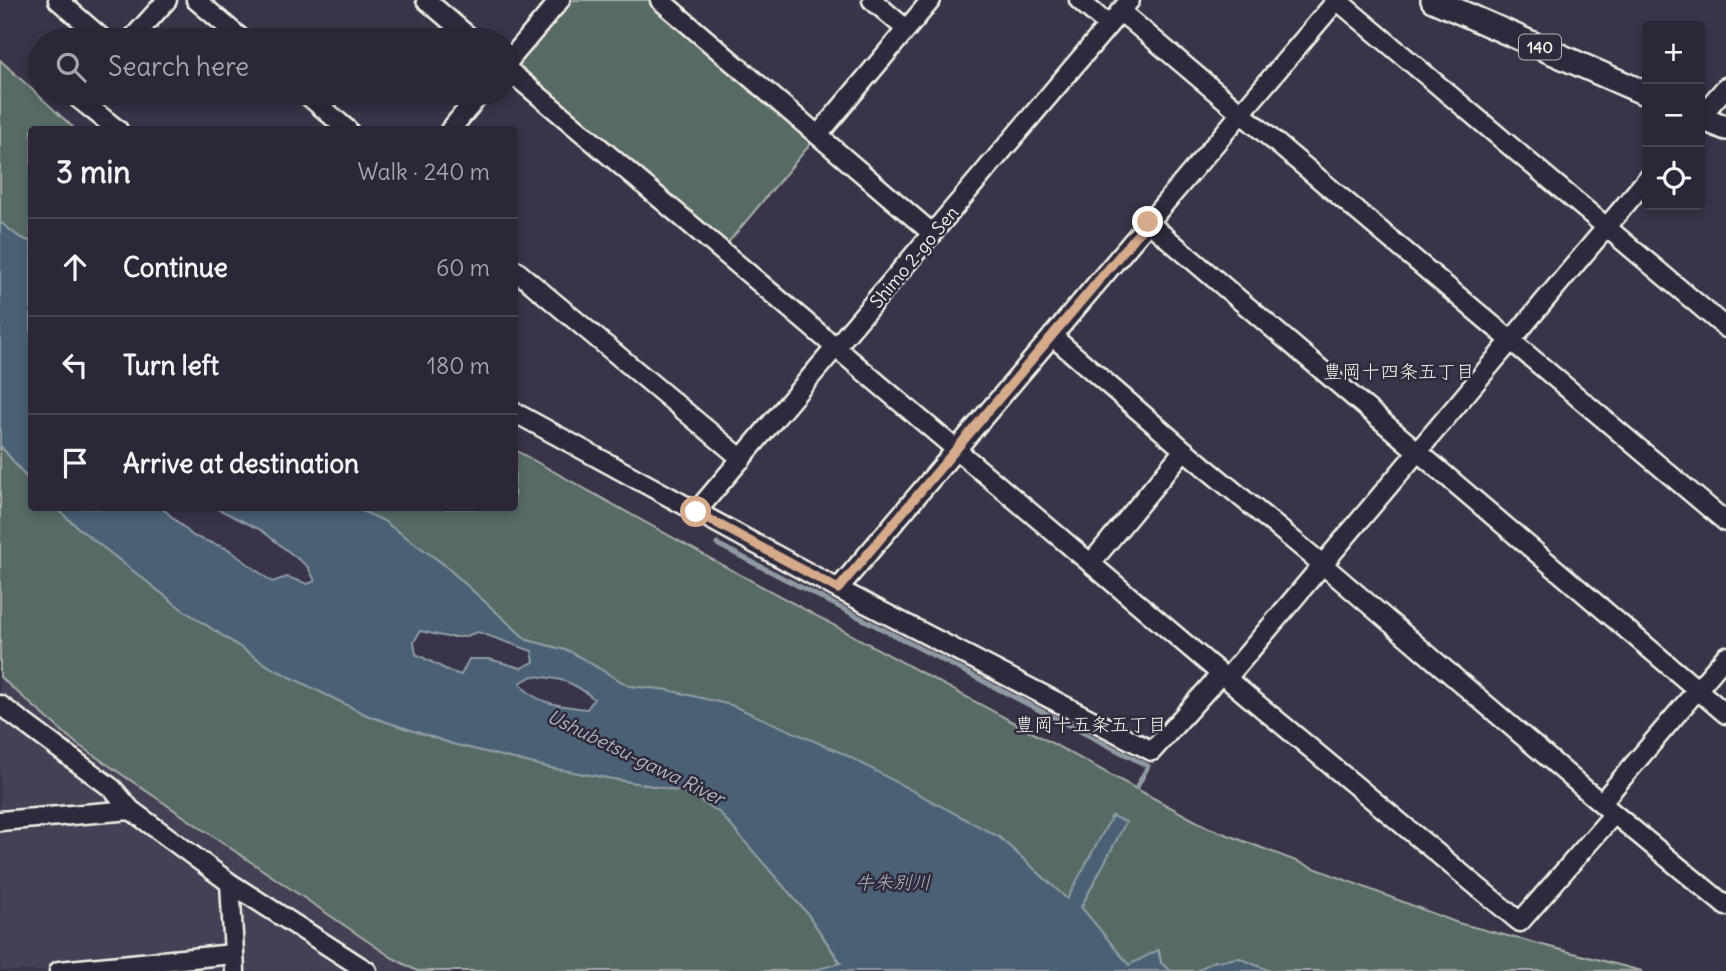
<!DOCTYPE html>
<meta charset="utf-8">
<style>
body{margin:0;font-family:Delius,"Klee One",sans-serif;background:#373342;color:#f1f3f6}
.controls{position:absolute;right:21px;top:21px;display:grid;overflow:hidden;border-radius:7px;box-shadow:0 4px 10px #0003}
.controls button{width:63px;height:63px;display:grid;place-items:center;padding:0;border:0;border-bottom:2px solid #474452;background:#2b2737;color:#f1f3f6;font:35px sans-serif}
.stop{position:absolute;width:21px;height:21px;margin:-16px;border:5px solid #d6ab8b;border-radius:50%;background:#fff}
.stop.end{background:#d6ab8b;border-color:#fff;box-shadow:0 2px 7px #0008}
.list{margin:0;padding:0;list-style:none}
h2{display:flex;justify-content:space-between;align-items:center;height:91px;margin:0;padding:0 28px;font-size:30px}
h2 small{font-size:23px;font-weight:400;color:#a6a5ad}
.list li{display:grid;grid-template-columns:46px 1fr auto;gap:21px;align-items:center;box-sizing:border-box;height:98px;padding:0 28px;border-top:2px solid #474452}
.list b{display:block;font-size:26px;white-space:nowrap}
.list em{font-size:23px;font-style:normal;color:#a6a5ad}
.icon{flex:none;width:38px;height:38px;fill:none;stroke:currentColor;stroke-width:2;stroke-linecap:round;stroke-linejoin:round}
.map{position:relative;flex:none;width:1726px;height:971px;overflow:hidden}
.search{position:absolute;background:#2b2737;box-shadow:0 4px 10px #0003;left:28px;top:28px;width:490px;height:77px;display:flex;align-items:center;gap:18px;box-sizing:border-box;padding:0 24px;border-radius:38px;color:#a6a5ad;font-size:26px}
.panel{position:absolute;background:#2b2737;box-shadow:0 4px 10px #0003;left:28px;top:126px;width:490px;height:385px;border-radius:7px}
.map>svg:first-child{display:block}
.built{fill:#454057}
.green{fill:#576b66;stroke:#a6aea7;stroke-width:2}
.water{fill:#4a6175;stroke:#8e9ba3;stroke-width:2;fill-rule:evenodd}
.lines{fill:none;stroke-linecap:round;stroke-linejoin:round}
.stream{stroke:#8e9ba3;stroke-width:5}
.minor-casing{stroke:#f4f1e8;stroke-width:23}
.major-casing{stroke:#f4f1e8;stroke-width:28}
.minor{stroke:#2f2a3d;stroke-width:18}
.major{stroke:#2f2a3d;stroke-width:23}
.route{stroke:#d6ab8b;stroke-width:9}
.labels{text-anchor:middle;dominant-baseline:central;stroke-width:5;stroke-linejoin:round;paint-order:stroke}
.shield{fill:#2f2a3d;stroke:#b9b5b5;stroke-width:2}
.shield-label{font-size:16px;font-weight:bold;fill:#f4f1e8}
.street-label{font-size:18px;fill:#f4f1e8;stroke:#2f2a3d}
.neighbourhood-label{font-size:19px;fill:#f4f1e8;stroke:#2f2a3d}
.water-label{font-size:19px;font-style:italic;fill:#b0b7ba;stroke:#2f2a3d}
</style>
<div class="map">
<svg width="1726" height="971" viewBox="0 0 1726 971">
<rect width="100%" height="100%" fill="#393449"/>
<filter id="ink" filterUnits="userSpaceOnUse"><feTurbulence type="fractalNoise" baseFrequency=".0143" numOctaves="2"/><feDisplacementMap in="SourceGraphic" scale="14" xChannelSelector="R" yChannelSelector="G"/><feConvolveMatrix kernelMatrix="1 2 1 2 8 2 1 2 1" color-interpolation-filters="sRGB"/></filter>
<g filter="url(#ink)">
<!-- built -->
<path class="built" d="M 0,678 L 77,744 L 391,957 L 417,971 L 0,971 Z"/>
<!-- green -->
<path class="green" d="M 560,0 L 660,0 L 818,135 L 722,250 L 506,68 Z
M 0,60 L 75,129 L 32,130 L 31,242 L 19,237 L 0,222 Z
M 0,445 L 31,483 L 32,508 L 56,508 L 81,530 L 182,609 L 272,668 L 369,716 L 453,744 L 551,768 L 653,786 L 688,793 L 720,813 L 807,913 L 841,964 L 811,971 L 417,971 L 391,957 L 77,744 L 0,677 Z
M 515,450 L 724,566 L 1207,827 L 1458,923 L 1642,971 L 1270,971 L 1239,958 L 1212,962 L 1197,971 L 1171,971 L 1161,963 L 1159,951 L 1129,966 L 1081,907 L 1125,822 L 1112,816 L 1068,900 L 999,837 L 668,690 L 629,686 L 569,651 L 527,640 L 442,563 L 382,520 L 355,508 L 514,508 Z"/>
<!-- water -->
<path class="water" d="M 0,222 L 19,237 L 31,242 L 31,483 L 0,445 Z
M 56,508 L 162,508 L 193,536 L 228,549 L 272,582 L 287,577 L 308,584 L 315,581 L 308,567 L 261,530 L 216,508 L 355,508 L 382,520 L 442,563 L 527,640 L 569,651 L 629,686 L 668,690 L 731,705 L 844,754 L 999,837 L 1067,899 L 1112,816 L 1126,822 L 1081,907 L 1129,965 L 1158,950 L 1161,963 L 1171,971 L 811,971 L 841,963 L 807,913 L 720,813 L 688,793 L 653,786 L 551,768 L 453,744 L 369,716 L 272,668 L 182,609 L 81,530 ZM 420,631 L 447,637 L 463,637 L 478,632 L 532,651 L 534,662 L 521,668 L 489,659 L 469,659 L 461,675 L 449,671 L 416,654 L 414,642 ZM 532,676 C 560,678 573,681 594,699 L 587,709 C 563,706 535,705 520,683 Z
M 1239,958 L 1270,971 L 1197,971 L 1212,962 Z"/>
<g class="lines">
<!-- stream -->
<path class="stream" d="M 717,544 L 1148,766 L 1137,787"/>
<defs>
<path id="minor" d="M 58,0 L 104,40
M 196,0 L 243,40
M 426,0 L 473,40
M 660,0 L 933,234
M 872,0 L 906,29
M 1079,0 L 1108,25
M 1337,0 L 1726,328
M 1120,11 L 1726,522
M 131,40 L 167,0
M 506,64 L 560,0
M 506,68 L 1221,674 L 1520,922 L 1614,814
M 85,93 L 79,99 L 118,130
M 305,93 L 348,130
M 1700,117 L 1726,87
M 450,130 L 481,93
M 818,135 L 931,0
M 1148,222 L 1726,714
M 514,269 L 742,459
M 1052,336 L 1184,450 L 1322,564 L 1601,803 L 1726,906
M 514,412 L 838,589 L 1152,751 L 1221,674
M 696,512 L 1130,0
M 1091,563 L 1184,450
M 838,589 L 1337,0
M 1227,678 L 1647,179
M 0,705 L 113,789 L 131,810 L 230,883 L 367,971
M 1601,803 L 1726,656
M 0,821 L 131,810
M 230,883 L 235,971
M 59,971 L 233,954"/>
<path id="major" d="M 1433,0 L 1647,94
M 1700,117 L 1726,128"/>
</defs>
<!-- minor casing -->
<use href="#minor" class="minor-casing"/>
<!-- major casing -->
<use href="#major" class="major-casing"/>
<!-- minor -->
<use href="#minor" class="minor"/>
<!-- major -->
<use href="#major" class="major"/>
</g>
</g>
<g class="lines" filter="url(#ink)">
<!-- route -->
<path class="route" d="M 696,512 L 838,589 L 1148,222"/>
</g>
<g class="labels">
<!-- shield labels -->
<rect class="shield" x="1519" y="34.5" width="42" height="25" rx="5"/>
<g class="shield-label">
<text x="1540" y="47">140</text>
</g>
<!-- street labels -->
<g class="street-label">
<text transform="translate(914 257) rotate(-50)">Shimo 2-go Sen</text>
</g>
<!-- neighbourhood labels -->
<g class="neighbourhood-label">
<text x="1399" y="371">豊岡十四条五丁目</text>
<text x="1091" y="724">豊岡十五条五丁目</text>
</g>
<!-- water labels -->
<g class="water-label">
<text transform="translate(636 757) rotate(26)">Ushubetsu-gawa River</text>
<text x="893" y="882">牛朱別川</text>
</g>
</g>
</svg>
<div class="controls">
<button>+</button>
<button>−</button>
<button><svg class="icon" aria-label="locate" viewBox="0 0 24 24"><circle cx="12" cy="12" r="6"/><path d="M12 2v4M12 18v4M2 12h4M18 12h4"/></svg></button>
</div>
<div class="stop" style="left:696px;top:512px"></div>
<div class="stop end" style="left:1148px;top:222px"></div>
<div class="search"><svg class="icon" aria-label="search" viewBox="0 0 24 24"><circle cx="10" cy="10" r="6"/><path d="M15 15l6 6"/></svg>Search here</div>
<section class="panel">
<h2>3 min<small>Walk · 240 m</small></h2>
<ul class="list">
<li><svg class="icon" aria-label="ahead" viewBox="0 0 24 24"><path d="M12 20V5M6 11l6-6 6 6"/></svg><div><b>Continue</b></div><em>60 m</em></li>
<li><svg class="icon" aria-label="left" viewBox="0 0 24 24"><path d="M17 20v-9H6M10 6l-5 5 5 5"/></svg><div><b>Turn left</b></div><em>180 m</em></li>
<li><svg class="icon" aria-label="arrive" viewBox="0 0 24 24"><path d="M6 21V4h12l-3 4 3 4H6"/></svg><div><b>Arrive at destination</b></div></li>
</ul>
</section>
</div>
